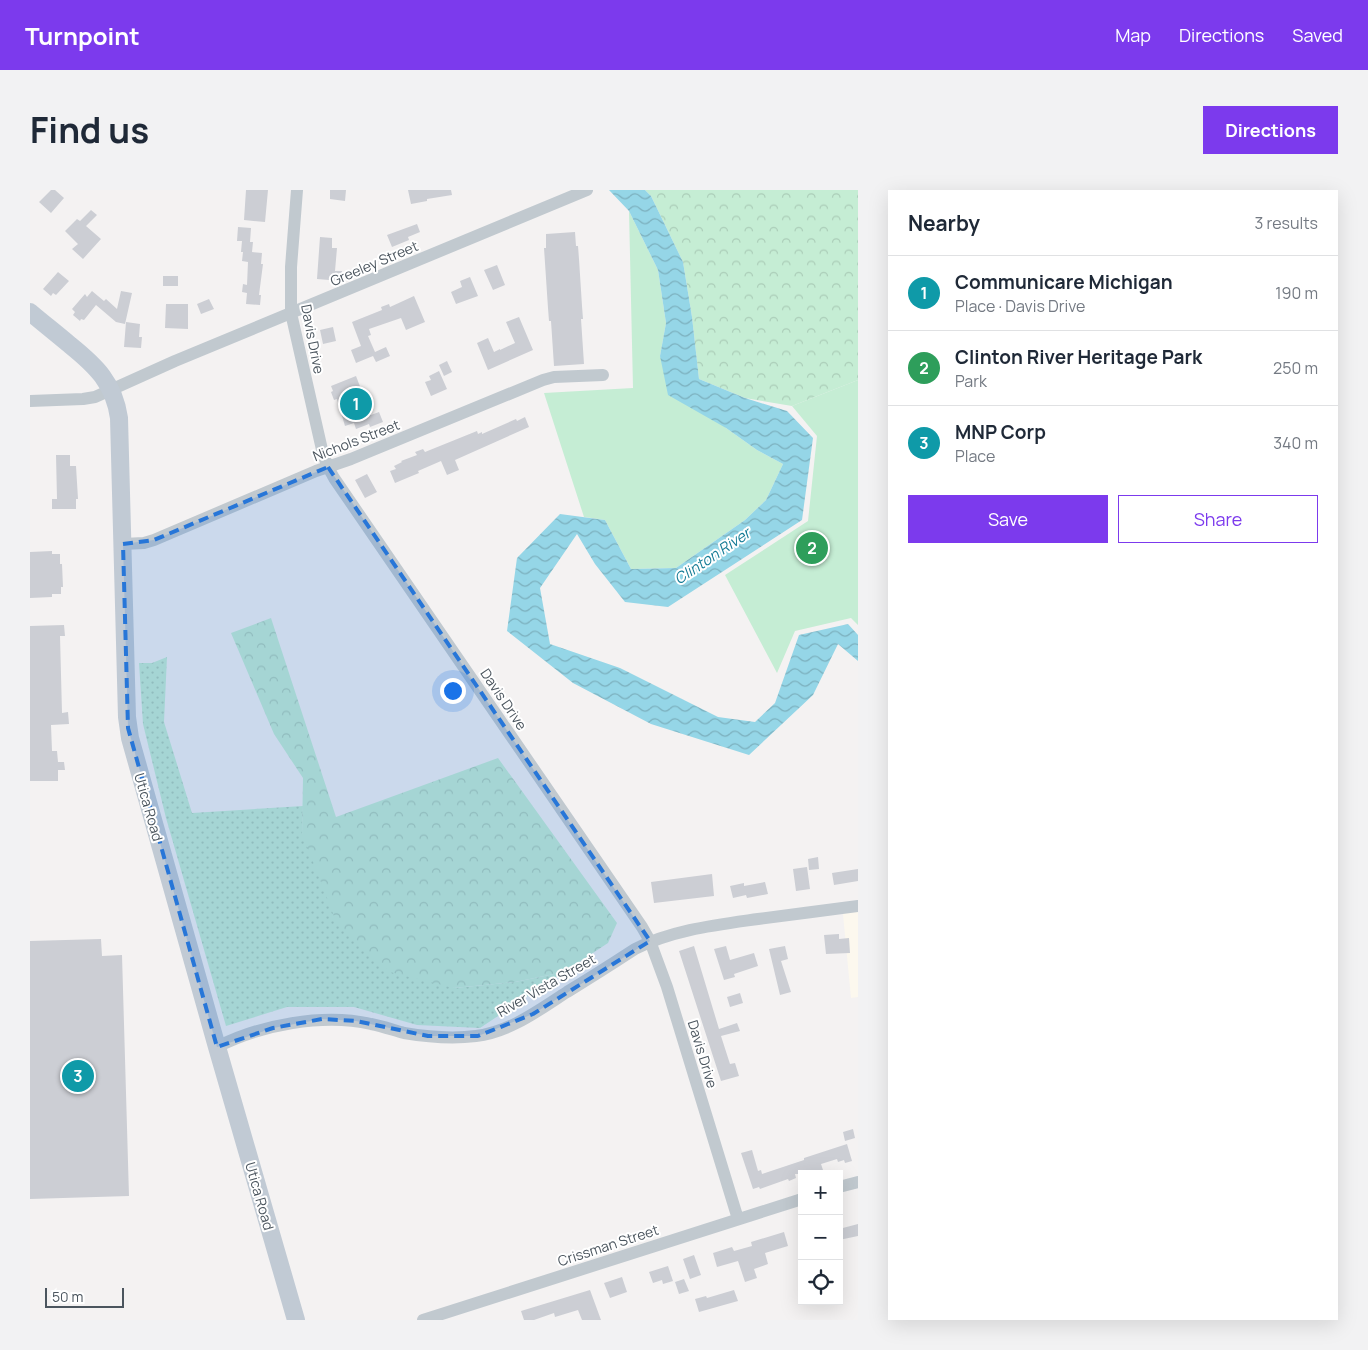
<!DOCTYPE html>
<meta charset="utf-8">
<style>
body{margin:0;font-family:Manrope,sans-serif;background:#f2f2f3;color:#1f2937}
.controls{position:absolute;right:15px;bottom:15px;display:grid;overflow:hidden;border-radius:0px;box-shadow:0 5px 20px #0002}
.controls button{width:45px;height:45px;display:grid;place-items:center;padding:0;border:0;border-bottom:1px solid #e0e1e3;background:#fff;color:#1f2937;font:25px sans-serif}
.scale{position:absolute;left:15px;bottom:12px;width:79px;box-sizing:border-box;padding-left:5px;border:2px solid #4b555e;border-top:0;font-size:14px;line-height:18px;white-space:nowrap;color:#4b555e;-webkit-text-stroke:4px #fff;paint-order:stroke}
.you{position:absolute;left:422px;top:500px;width:18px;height:18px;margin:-12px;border:4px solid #fff;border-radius:50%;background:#1a73e8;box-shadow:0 0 0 8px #1a73e833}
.badge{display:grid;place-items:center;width:32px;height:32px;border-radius:50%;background:#7c3aed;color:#fff;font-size:16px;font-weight:700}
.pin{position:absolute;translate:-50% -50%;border:2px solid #fff;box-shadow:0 1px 5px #0006}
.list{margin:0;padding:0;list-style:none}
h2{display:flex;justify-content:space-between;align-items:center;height:65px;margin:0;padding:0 20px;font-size:21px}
h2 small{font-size:16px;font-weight:400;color:#747a83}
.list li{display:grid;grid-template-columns:32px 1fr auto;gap:15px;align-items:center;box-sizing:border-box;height:75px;padding:0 20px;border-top:1px solid #e0e1e3}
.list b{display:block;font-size:19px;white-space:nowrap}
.list p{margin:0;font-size:16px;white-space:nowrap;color:#747a83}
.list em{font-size:16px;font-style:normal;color:#747a83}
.actions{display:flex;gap:10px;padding:15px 20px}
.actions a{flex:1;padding:11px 0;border:1px solid #7c3aed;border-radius:0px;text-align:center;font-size:18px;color:#7c3aed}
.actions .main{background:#7c3aed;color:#fff}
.icon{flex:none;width:28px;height:28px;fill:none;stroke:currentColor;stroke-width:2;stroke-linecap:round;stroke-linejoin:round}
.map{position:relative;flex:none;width:828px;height:1130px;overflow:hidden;border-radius:0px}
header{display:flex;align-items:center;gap:30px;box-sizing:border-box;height:70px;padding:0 25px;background:#7c3aed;color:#fff}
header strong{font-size:24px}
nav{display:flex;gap:28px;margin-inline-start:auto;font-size:18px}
.intro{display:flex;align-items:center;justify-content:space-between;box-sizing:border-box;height:120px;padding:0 30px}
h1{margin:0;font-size:35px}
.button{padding:12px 22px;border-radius:0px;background:#7c3aed;color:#fff;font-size:18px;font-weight:700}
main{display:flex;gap:30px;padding:0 30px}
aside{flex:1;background:#fff;border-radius:0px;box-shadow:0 5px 20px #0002}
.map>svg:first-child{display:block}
.commercial{fill:#fcf8ee}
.grass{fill:url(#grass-dots)}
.forest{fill:url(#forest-crowns)}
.park{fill:#c5edd4}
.water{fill:url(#water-waves)}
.building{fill:#ccced4}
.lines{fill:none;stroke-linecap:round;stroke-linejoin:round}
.street{stroke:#c1c9cf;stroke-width:12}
.secondary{stroke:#c1cad4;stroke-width:18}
.marked{fill:#2776d8;fill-opacity:0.2;stroke:#2776d8;stroke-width:4;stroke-dasharray:10 6;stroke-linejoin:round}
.labels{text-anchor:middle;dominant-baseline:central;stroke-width:4;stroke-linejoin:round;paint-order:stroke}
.street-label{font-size:14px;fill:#4b555e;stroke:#fff}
.water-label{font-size:15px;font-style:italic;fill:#167c96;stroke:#fff}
</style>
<header>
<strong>Turnpoint</strong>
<nav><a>Map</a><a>Directions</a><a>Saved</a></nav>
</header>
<div class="intro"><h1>Find us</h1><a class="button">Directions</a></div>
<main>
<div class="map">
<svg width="828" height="1130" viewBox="0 0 828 1130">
<defs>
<pattern id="grass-dots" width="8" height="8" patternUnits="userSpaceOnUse" patternTransform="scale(1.25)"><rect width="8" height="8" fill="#c5edd4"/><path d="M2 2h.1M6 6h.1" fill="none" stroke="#abcdb8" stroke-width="1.8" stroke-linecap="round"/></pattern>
<pattern id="forest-crowns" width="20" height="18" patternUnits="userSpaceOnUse" patternTransform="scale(1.25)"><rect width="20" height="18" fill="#c5edd4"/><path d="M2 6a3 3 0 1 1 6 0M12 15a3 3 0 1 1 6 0" fill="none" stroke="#abcdb8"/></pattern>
<pattern id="water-waves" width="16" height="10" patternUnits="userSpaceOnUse" patternTransform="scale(1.25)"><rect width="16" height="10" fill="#95d6e7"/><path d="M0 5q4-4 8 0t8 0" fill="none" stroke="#7cb0be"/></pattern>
</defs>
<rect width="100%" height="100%" fill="#f4f2f2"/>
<!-- commercial -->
<path class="commercial" d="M 828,711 L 828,807 L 821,808 L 812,714 Z"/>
<!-- grass -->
<path class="grass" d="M 137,467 L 134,532 L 162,623 L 273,616 L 272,643 L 424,798 L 485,792 L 534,782 L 450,838 L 387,835 L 324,817 L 257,817 L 196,836 L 136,628 L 113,534 L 109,473 L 122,473 Z"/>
<!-- forest -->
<path class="forest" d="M 615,0 L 828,0 L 828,190 L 762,216 L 715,208 L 669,189 L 662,127 L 653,72 L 621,6 Z
M 241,428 L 306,627 L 468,568 L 587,733 L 578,753 L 534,782 L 485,792 L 424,798 L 360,782 L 307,734 L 272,643 L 273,588 L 244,544 L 201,443 Z"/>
<!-- park -->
<path class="park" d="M 599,21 L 628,80 L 636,133 L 630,166 L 696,238 L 727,260 L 753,274 L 736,310 L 715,330 L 646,378 L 601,379 L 575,330 L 554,327 L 514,203 L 603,198 Z
M 828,190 L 828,435 L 821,428 L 765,441 L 747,483 L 695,385 L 778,331 L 787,246 L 762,216 Z"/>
<!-- water -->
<path class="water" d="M 579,0 L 615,0 L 621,6 L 653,72 L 662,127 L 669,189 L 715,208 L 757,221 L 783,248 L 772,330 L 638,417 L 595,412 L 565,374 L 547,344 L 510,398 L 520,454 L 590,478 L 688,527 L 725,532 L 745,513 L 769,445 L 818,434 L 828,445 L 828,471 L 808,454 L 783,505 L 719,565 L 621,534 L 543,493 L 477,441 L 487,368 L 530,324 L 575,330 L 601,379 L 646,378 L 715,330 L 736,310 L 753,274 L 727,260 L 696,238 L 638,205 L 630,166 L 636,133 L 628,80 L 599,21 Z"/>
<!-- building -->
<path class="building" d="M 21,0 L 25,0 L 34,8 L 21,23 L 9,12 Z
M 216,0 L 238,0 L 235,32 L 214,30 Z
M 300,0 L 316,0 L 315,11 L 300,9 Z
M 378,0 L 421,0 L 422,5 L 397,9 L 397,11 L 381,14 Z
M 61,20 L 67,25 L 56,36 L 71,49 L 53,69 L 42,59 L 48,54 L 35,41 L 47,29 L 50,31 Z
M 387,34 L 390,42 L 378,47 L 379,50 L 362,57 L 357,45 Z
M 208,37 L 221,38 L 220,52 L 223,52 L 222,62 L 232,63 L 231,74 L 233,74 L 229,105 L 231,105 L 230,115 L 216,114 L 217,103 L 212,102 L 213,94 L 217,95 L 218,72 L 212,71 L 213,62 L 211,62 L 212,51 L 207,51 Z
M 545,42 L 546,56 L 548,56 L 549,69 L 552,116 L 553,129 L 551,129 L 554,174 L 524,176 L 521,131 L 519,131 L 518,118 L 514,58 L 516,58 L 516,44 Z
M 290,47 L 302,48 L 302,58 L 307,58 L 305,81 L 312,81 L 311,91 L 287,89 Z
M 467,75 L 475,95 L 463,100 L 454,80 Z
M 28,82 L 39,91 L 26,105 L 23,103 L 21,106 L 13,99 Z
M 133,86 L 148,86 L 148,96 L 133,96 Z
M 440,87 L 448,106 L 426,114 L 421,102 L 432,97 L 430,91 Z
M 62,101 L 74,111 L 76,109 L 87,119 L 91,101 L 102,103 L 95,134 L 86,132 L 66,115 L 54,130 L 51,129 L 50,131 L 43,125 L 45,122 L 42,119 L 55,104 L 57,107 Z
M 384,106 L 395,132 L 376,140 L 371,128 L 339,139 L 341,145 L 338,146 L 345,162 L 356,157 L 360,166 L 346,172 L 343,166 L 326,173 L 321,160 L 331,156 L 322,132 L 352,120 L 351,117 L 359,114 L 360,117 Z
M 179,109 L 184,119 L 171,124 L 167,114 Z
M 136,114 L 158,114 L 158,139 L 135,138 Z
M 489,127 L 503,160 L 458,180 L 447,153 L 458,148 L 464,162 L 470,159 L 470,160 L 485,153 L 476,132 Z
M 96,132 L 110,134 L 109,147 L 112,147 L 111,158 L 94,157 Z
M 303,137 L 306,151 L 293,154 L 290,140 Z
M 417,171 L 422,182 L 414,186 L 409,175 Z
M 409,181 L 417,199 L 401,206 L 395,192 L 401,190 L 399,186 Z
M 326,186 L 341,225 L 349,222 L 353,232 L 340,237 L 339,234 L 326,239 L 324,233 L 315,236 L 307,209 L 304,210 L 301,202 L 303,201 L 301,196 Z
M 495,227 L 499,237 L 425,270 L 429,280 L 417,285 L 411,271 L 388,281 L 389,283 L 365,293 L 360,281 L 366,279 L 364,276 L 372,272 L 371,271 L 387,265 L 385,262 L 393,259 L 395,262 L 447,241 L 448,244 L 452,242 L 452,244 L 486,229 L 487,231 Z
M 26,265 L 40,265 L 40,276 L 46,276 L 48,309 L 46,309 L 46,319 L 22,319 L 22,309 L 27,309 Z
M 337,284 L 347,302 L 335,308 L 325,290 Z
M 22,361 L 22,364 L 30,364 L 30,374 L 32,374 L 33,397 L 31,397 L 31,404 L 22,404 L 22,407 L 0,408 L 0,362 Z
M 34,435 L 35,446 L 30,446 L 32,523 L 38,522 L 39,534 L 21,535 L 22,561 L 27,561 L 28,572 L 34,572 L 35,580 L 28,580 L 28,591 L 0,591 L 0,436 Z
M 788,667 L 789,679 L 779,680 L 778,669 Z
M 777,677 L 780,699 L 766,701 L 763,679 Z
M 828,679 L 828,691 L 804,695 L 802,683 Z
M 682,684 L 684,706 L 624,713 L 621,692 Z
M 735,692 L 738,704 L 717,708 L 716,705 L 703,708 L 700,696 L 714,693 L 714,696 Z
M 809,744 L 809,749 L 819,748 L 820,763 L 796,764 L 794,745 Z
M 71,749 L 72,766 L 92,765 L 99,1006 L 0,1009 L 0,751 Z
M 664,756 L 689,839 L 707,833 L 710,841 L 691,846 L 700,874 L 705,873 L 709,886 L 691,891 L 649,761 Z
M 696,756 L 700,770 L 724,763 L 728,776 L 704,784 L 705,787 L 694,790 L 684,759 Z
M 755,756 L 758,769 L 751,771 L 761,802 L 750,805 L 739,759 Z
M 710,803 L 713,813 L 700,817 L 697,807 Z
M 823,939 L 825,948 L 815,951 L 813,942 Z
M 817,954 L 822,971 L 815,973 L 814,970 L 808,972 L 807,969 L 791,974 L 793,980 L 782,984 L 765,984 L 766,988 L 759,991 L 758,989 L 730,999 L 729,997 L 723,999 L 711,963 L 722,960 L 728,981 L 731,980 L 732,984 L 774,970 L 774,968 Z
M 828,1034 L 828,1046 L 809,1050 L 809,1039 Z
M 754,1042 L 758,1056 L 735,1063 L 738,1074 L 724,1079 L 727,1088 L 715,1092 L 708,1071 L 687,1077 L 683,1063 L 702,1057 L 704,1061 L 722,1056 L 721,1052 Z
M 664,1065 L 671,1085 L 660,1089 L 653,1069 Z
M 638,1076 L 643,1091 L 633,1094 L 632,1090 L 623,1093 L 619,1082 Z
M 592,1087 L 597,1102 L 580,1108 L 574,1093 Z
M 654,1089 L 659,1101 L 649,1104 L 645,1092 Z
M 560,1100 L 571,1130 L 552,1130 L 548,1120 L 525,1127 L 524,1123 L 504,1130 L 494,1130 L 491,1121 Z
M 704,1100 L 708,1111 L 669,1122 L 665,1109 L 676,1106 L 677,1108 Z"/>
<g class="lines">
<!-- street -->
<path class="street" d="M 267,0 L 261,77 L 261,123 L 293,264 L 298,277 L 304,288 L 612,737 L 620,751 L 637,797 L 708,1029
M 0,211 L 53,209 L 65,207 L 145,171 L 557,0
M 93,354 L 114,353 L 124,350 L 286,281 L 321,269 L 513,190 L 524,187 L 573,185
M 187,857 C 230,835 293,823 341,834 C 352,836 363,840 374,843 C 398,847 422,849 446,846 C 480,842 509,820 537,802 C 560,788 582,774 605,759 C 642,740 686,735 728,729 C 761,725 795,720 828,716
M 809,997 L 828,992
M 393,1130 L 772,1009"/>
<!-- secondary -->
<path class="secondary" d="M 0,122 C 13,133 27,144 40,155 C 66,176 84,193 89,228 L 97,527 L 100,548 L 187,857 L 266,1130"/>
</g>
<!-- marked area -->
<path class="marked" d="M 298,277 L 620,751 L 503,824 L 448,846 L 398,846 L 326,831 L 292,829 L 243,838 L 187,857 L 98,538 L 93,354 L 124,350 Z"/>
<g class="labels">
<!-- street labels -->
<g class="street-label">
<text transform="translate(344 73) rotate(-23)">Greeley Street</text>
<text transform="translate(283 149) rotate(79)">Davis Drive</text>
<text transform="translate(326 250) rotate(-21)">Nichols Street</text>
<text transform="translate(474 509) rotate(56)">Davis Drive</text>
<text transform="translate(119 617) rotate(74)">Utica Road</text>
<text transform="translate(516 795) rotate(-30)">River Vista Street</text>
<text transform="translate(673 864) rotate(73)">Davis Drive</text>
<text transform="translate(230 1006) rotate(74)">Utica Road</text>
<text transform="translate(578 1055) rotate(-18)">Crissman Street</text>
</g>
<!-- water labels -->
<g class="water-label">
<text transform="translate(682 366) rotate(-34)">Clinton River</text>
</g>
</g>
</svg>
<div class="controls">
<button>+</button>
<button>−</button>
<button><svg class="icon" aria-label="locate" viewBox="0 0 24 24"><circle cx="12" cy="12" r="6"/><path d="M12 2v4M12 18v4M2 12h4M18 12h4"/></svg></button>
</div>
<div class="scale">50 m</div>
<div class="you"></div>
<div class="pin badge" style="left:326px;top:214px;background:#0f9aa8">1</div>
<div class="pin badge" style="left:782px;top:358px;background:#2e9e5b">2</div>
<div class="pin badge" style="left:48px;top:886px;background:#0f9aa8">3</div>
</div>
<aside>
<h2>Nearby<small>3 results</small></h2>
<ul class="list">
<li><span class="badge" style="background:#0f9aa8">1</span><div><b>Communicare Michigan</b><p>Place · Davis Drive</p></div><em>190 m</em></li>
<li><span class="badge" style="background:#2e9e5b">2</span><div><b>Clinton River Heritage Park</b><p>Park</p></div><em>250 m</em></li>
<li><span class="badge" style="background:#0f9aa8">3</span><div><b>MNP Corp</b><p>Place</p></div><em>340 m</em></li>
</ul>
<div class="actions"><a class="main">Save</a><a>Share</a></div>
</aside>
</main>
